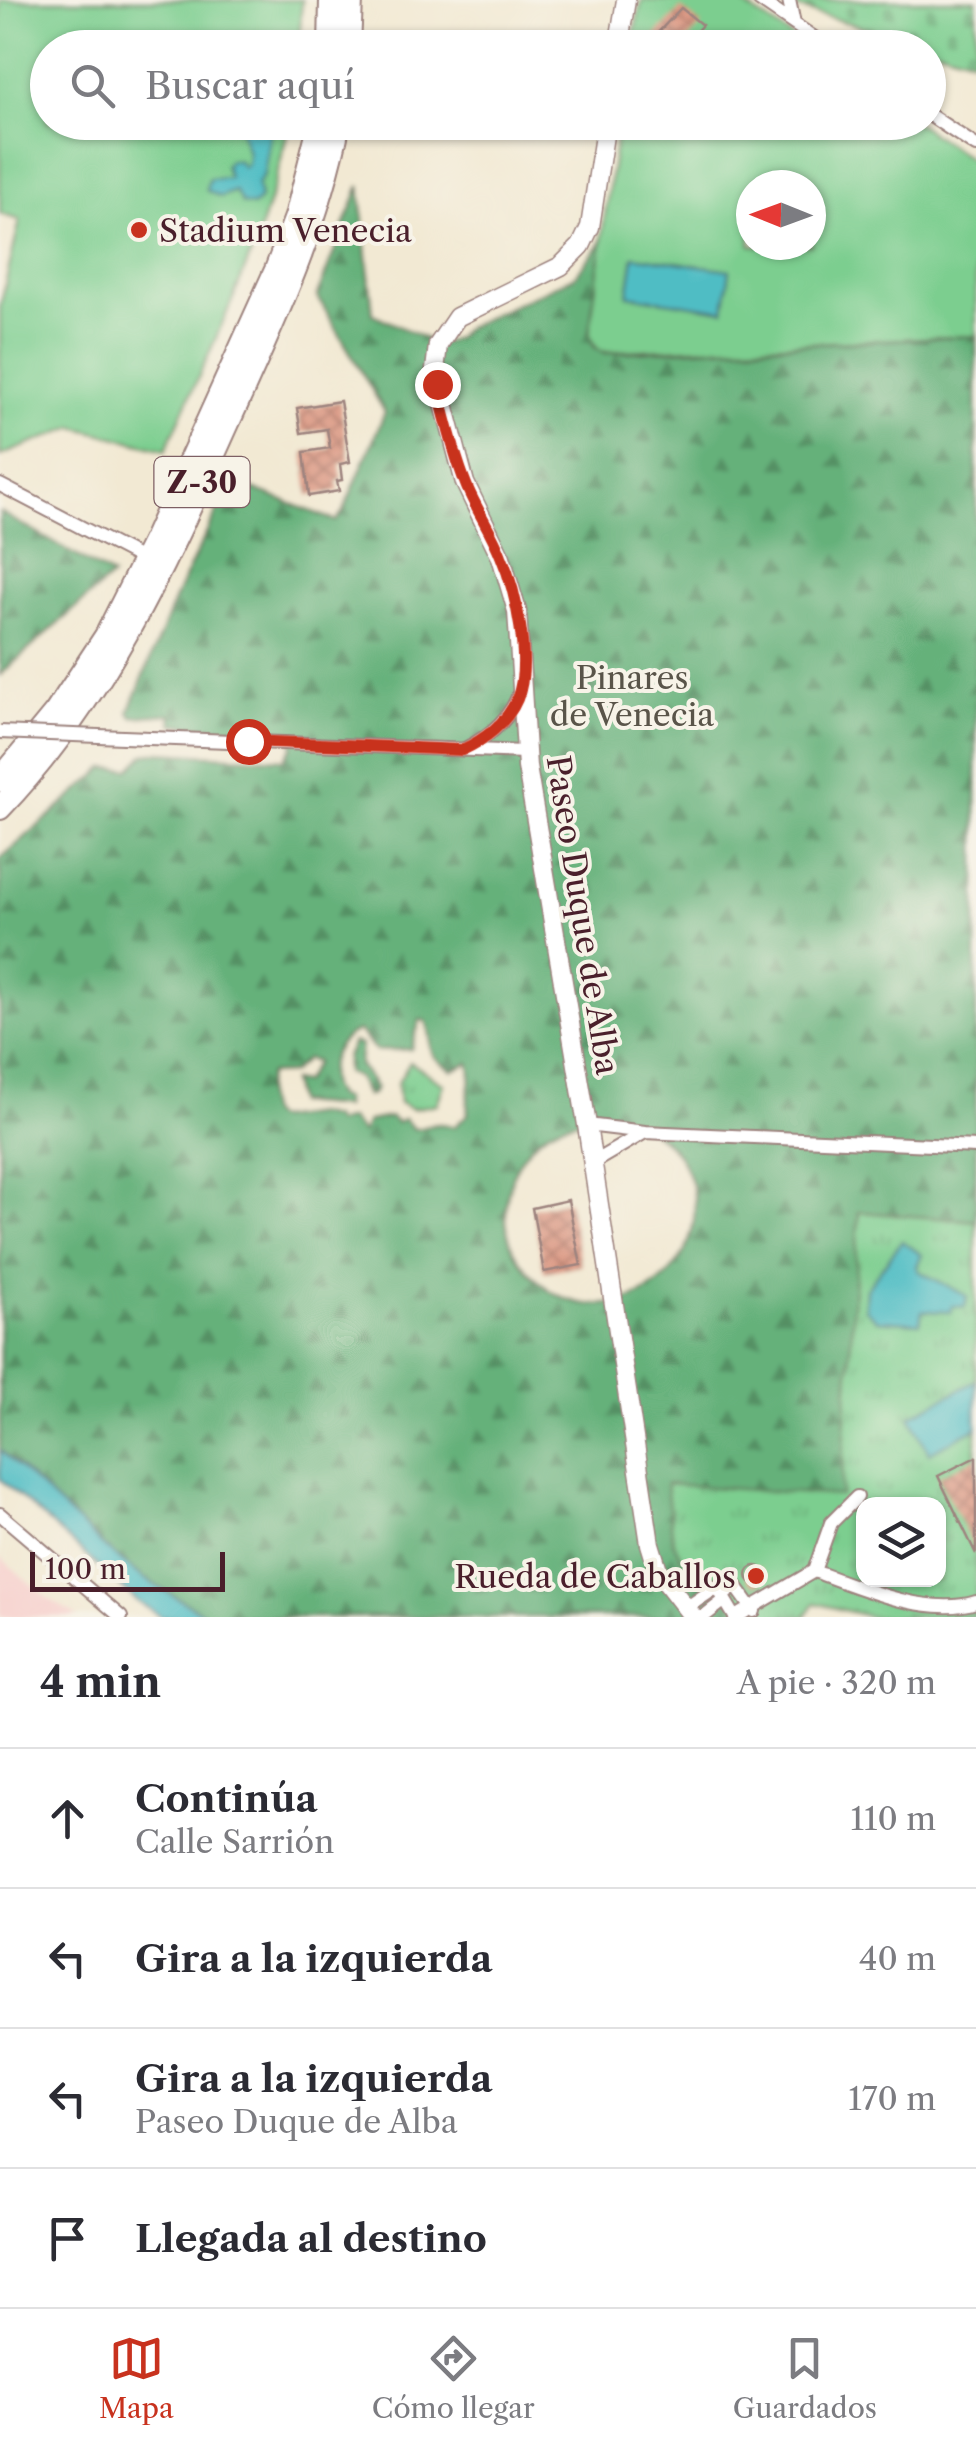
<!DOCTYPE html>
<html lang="es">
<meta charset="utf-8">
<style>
body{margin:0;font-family:"Libre Caslon Text",serif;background:#f7f7f7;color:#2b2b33}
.controls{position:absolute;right:30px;bottom:30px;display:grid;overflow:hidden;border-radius:20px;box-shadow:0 2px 8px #0004}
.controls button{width:90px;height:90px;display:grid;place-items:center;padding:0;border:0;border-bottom:2px solid #e1e1e2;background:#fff;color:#2b2b33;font:50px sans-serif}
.compass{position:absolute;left:736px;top:170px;width:90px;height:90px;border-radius:50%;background:#fff;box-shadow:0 2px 8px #0004;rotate:271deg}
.scale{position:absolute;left:30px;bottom:25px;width:195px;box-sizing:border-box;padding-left:10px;border:5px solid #4a1f2b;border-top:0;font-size:28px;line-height:35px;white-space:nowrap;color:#4a1f2b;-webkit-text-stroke:8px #f7f3e8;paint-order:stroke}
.stop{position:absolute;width:30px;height:30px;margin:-22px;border:8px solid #c8321e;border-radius:50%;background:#fff}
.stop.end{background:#c8321e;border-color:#fff;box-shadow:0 2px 10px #0008}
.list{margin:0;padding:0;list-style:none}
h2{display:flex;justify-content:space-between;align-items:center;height:130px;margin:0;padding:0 40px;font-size:42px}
h2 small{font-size:32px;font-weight:400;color:#7c7c81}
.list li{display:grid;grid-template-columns:65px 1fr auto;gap:30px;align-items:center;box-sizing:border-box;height:140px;padding:0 40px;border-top:2px solid #e1e1e2}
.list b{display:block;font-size:38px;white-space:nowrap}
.list p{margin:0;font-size:32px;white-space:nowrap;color:#7c7c81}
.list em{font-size:32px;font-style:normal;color:#7c7c81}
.icon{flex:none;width:55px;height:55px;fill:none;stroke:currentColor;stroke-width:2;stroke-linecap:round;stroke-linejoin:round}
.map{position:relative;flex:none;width:976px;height:1617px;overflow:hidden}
.search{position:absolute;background:#fff;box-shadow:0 2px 8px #0004;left:30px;right:30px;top:30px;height:110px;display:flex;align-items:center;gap:25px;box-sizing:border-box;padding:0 35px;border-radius:55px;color:#7c7c81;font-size:38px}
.sheet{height:690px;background:#fff}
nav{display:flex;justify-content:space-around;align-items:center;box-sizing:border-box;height:140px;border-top:2px solid #e1e1e2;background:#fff;font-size:28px;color:#7c7c81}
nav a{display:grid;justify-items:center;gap:5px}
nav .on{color:#c8321e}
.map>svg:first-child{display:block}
.built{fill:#f7d0cd}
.green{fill:#7cce8f;stroke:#63765d;stroke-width:2.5;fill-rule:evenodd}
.forest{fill:url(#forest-firs);stroke:#586852;stroke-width:2.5;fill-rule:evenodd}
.cemetery{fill:url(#cemetery-stones);stroke:#63765d;stroke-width:2.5}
.park{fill:url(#park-tufts);stroke:#63765d;stroke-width:2.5;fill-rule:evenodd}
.water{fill:#4fbdc4;stroke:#4c6e78;stroke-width:2.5}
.building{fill:url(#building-cross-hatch)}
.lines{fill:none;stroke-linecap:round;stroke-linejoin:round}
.street-casing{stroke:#9e847f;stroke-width:16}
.secondary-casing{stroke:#9e847f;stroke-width:21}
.highway-casing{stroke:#9e847f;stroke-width:26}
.street{stroke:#fff;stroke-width:12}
.secondary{stroke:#fff;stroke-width:18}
.highway{stroke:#fff;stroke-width:22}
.street-bridge-casing{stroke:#9e847f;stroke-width:16;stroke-linecap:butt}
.street-bridge{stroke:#fff;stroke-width:12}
.route{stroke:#c8321e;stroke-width:12}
.poi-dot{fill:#c8321e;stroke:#f7f3e8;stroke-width:4}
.labels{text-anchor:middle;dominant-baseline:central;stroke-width:8;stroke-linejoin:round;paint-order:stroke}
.shield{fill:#f7f3e8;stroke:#7e5f64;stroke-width:2.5}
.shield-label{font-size:30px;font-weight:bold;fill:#4a1f2b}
.poi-label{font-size:32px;fill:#4a1f2b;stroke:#f7f3e8;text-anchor:start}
.park-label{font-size:32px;fill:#595449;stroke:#f7f3e8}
.street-label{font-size:32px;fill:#4a1f2b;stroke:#f7f3e8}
</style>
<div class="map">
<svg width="976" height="1617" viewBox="0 0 976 1617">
<defs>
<pattern id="forest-firs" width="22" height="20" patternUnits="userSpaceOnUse" patternTransform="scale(2.5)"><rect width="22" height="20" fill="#65b17a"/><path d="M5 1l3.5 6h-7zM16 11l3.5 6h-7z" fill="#558f64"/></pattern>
<pattern id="cemetery-stones" width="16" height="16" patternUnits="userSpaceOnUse" patternTransform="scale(2.5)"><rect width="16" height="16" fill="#7cce8f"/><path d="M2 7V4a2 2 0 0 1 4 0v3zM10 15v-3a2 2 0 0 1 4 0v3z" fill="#6db07c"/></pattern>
<pattern id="park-tufts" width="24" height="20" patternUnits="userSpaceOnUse" patternTransform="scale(2.5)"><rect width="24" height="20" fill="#7cce8f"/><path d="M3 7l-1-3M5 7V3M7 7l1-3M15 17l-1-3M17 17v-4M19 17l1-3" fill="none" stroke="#6db07c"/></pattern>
<pattern id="building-cross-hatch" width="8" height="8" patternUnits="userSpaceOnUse" patternTransform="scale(2.5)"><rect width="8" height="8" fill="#dc9984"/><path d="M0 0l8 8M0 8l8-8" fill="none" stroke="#b47c6c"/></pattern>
</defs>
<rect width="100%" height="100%" fill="#f7f3e8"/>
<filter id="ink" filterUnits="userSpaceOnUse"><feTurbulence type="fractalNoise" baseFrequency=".01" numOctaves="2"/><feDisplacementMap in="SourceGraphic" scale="20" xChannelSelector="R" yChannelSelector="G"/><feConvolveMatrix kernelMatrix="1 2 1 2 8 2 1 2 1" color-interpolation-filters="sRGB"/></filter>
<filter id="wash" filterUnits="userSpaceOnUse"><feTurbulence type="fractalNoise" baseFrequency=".0048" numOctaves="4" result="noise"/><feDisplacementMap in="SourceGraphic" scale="40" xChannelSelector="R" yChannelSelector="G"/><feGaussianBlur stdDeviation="2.25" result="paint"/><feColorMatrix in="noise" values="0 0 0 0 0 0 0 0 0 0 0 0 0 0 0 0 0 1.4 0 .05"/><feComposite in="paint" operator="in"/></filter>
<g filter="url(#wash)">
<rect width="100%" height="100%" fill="#f2e9d3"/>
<!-- built -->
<path class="built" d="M 0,1557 L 46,1597 L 78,1617 L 0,1617 Z"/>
<!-- green -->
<path class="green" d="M 0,0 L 302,0 L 299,47 L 48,48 L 48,122 L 289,123 C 268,237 212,344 166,450 L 74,427 L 0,456 L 0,307 L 20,220 L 0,214 Z
M 642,0 L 737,0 L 807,47 L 630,48 Z
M 618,123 L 917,123 L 976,163 L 976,336 L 600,352 L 589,338 L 589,327 ZM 751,185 L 811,185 L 811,245 L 751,245 Z"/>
<!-- forest -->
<path class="forest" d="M 360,186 L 373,314 L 438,345 L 456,338 L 465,328 L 575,276 L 602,242 L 589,333 L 594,347 L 605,353 L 976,336 L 976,1221 L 859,1212 L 842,1496 L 673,1541 L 690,1575 L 714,1575 L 741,1617 L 210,1617 L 145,1579 L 108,1550 L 0,1450 L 0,859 L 105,768 L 130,769 L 145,754 L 160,752 L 284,759 L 293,746 L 289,735 L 173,724 L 171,714 L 133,717 L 129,712 L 178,591 L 232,481 L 336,521 L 343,512 L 385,412 L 317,296 ZM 420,1020 L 426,1021 C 438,1050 418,1049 452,1070 L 469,1063 C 475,1079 465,1097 468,1114 L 454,1127 C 437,1120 429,1127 414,1129 L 404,1119 L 397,1123 L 390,1117 L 367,1121 L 362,1133 L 349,1119 L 335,1123 L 332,1118 L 316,1114 L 278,1119 L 272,1118 C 265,1108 263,1086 269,1074 L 291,1073 L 306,1059 L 316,1062 L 303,1083 L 291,1081 L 296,1103 L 344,1107 L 344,1099 L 337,1097 C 320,1076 333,1038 359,1031 L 376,1051 L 411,1049 ZM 592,1116 C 608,1117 623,1117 637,1124 C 728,1162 706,1291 608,1304 C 570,1309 540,1289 519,1259 C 491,1218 510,1148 556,1127 C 567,1122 580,1120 592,1116 Z
M 0,512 L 112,576 L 0,675 Z
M 353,1042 L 361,1045 L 359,1065 L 376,1088 L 372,1094 L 366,1095 L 357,1078 L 346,1072 L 346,1057 Z"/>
<!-- cemetery -->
<path class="cemetery" d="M 791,0 L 976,0 L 976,60 L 790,6 Z"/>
<!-- park -->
<path class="park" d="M 410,1062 L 444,1084 L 437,1104 L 412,1109 L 399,1103 L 397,1084 Z
M 859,1212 L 976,1221 L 976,1617 L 871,1617 L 815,1603 L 805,1617 L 741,1617 L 714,1575 L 690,1575 L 673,1541 L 666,1484 L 841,1496 ZM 864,1504 L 938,1504 L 938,1580 L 864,1580 Z"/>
<!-- water -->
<path class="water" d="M 235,123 L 277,123 L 271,128 L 264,174 L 257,184 L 260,199 L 253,206 L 242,204 L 235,191 L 220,197 L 206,190 L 209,179 L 229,178 L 225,166 L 229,160 L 239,161 L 242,167 L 247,164 L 248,153 L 238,123 Z
M 634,256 L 730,270 L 724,310 L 628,295 Z
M 902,1241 L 922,1255 L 917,1266 L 919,1271 L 967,1296 L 965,1307 L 952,1306 L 951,1312 L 922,1311 L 920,1323 L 877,1320 L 865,1309 L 866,1289 Z
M 976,1381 L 976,1428 L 929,1453 L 910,1416 Z
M 0,1450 L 108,1550 L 145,1579 L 210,1617 L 162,1617 L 138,1602 L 0,1479 Z"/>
<g id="blocks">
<!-- building -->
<path class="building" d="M 681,8 L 702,25 L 681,48 L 664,48 L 653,38 Z
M 340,401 L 350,462 L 340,464 L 342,480 L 337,481 L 339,491 L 309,496 L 304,452 L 330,448 L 327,429 L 301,433 L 297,408 Z
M 568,1200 L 581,1265 L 544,1272 L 532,1208 Z
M 976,1457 L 976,1554 L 938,1476 Z
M747 1575a9 9 0 1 1 18 0a9 9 0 1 1-18 0Z"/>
</g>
</g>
<g filter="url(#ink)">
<use href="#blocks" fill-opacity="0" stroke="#9e847f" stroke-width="2.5"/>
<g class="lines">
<defs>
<path id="street" d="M 759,0 L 829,48
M 789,0 L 794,24
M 928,114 L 976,146
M 0,485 L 144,560
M 123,737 L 525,752
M 463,750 C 489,737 511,719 520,691
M 587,1125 L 645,1132 L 976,1147
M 592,1163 L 645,1132
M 0,1514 L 121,1617
M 814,1571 L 831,1523 L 857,1497
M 723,1595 L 736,1586 L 754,1611
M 686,1608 L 717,1587 L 735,1617
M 703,1617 L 725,1600
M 736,1617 L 814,1571 C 859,1588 929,1617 976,1602"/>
<path id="secondary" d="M 618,48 L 626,0
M 606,122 L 590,227 L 581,246 L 561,266 L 457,317 L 438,345 L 435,370 L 465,483 L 501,557 L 517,611 L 527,767 L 587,1125 L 650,1544 L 659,1573 L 693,1617"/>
<path id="highway" d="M 330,48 L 331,0
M 349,48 L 351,0
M 0,780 L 56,712 L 106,636 L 153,542 L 276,270 L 296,217 L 320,122
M 0,808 C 108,695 165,563 228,423 C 273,324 318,229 339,122"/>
</defs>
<!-- street casing -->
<use href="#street" class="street-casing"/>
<!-- secondary casing -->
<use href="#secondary" class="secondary-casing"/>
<!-- highway casing -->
<use href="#highway" class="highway-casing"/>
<!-- street -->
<use href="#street" class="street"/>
<!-- secondary -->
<use href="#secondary" class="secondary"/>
<!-- highway -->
<use href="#highway" class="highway"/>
<defs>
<path id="street-bridge" d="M 0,732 L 123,737"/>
</defs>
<!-- street-bridge casing -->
<use href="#street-bridge" class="street-bridge-casing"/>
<!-- street-bridge -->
<use href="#street-bridge" class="street-bridge"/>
</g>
</g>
<g class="lines" filter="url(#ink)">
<!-- route -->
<path class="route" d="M 248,741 L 462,750 C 484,740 507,723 517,699 C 532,663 516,591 501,556 C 492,532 477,511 467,487 C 454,455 445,418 437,384"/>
</g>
<!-- markers -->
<g class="poi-dot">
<circle cx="139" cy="230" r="10"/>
<circle cx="756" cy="1576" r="10"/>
</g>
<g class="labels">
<!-- shield labels -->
<rect class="shield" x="154.5" y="457" width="95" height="50" rx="8"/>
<g class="shield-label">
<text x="202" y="482">Z-30</text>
</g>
<!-- poi labels -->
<g class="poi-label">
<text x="159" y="230">Stadium Venecia</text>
<text x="736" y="1576" text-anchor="end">Rueda de Caballos</text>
</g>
<!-- park labels -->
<g class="park-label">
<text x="632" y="677">Pinares<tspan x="632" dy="37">de Venecia</tspan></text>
</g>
<!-- street labels -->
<g class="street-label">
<text transform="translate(583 915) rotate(81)">Paseo Duque de Alba</text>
</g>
</g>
</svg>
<div class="controls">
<button><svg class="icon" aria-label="layers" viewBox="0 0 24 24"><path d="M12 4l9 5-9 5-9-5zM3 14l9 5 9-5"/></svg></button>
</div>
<svg class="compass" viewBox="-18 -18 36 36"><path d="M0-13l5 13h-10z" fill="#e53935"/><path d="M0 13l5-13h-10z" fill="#7c7c81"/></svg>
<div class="scale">100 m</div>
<div class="stop" style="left:248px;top:741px"></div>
<div class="stop end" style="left:437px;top:384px"></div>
<div class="search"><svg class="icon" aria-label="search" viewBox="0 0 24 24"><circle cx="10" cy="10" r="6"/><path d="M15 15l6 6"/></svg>Buscar aquí</div>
</div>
<section class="sheet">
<h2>4 min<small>A pie · 320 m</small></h2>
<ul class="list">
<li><svg class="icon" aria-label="ahead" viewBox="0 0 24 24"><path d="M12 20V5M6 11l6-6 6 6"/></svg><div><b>Continúa</b><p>Calle Sarrión</p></div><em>110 m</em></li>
<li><svg class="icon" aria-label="left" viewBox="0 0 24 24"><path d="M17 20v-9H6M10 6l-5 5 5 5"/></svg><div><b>Gira a la izquierda</b></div><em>40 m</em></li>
<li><svg class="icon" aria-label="left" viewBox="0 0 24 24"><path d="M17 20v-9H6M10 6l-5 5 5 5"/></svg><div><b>Gira a la izquierda</b><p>Paseo Duque de Alba</p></div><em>170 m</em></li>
<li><svg class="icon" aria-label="arrive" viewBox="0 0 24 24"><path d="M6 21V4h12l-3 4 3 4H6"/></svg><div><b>Llegada al destino</b></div></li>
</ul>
</section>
<nav>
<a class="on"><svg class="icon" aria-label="map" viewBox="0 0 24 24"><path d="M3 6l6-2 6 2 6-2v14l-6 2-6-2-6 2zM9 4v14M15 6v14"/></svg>Mapa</a>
<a><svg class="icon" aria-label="directions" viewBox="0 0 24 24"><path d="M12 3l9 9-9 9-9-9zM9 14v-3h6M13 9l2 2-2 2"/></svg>Cómo llegar</a>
<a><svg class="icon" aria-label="saved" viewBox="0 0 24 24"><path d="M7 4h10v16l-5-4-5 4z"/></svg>Guardados</a>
</nav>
